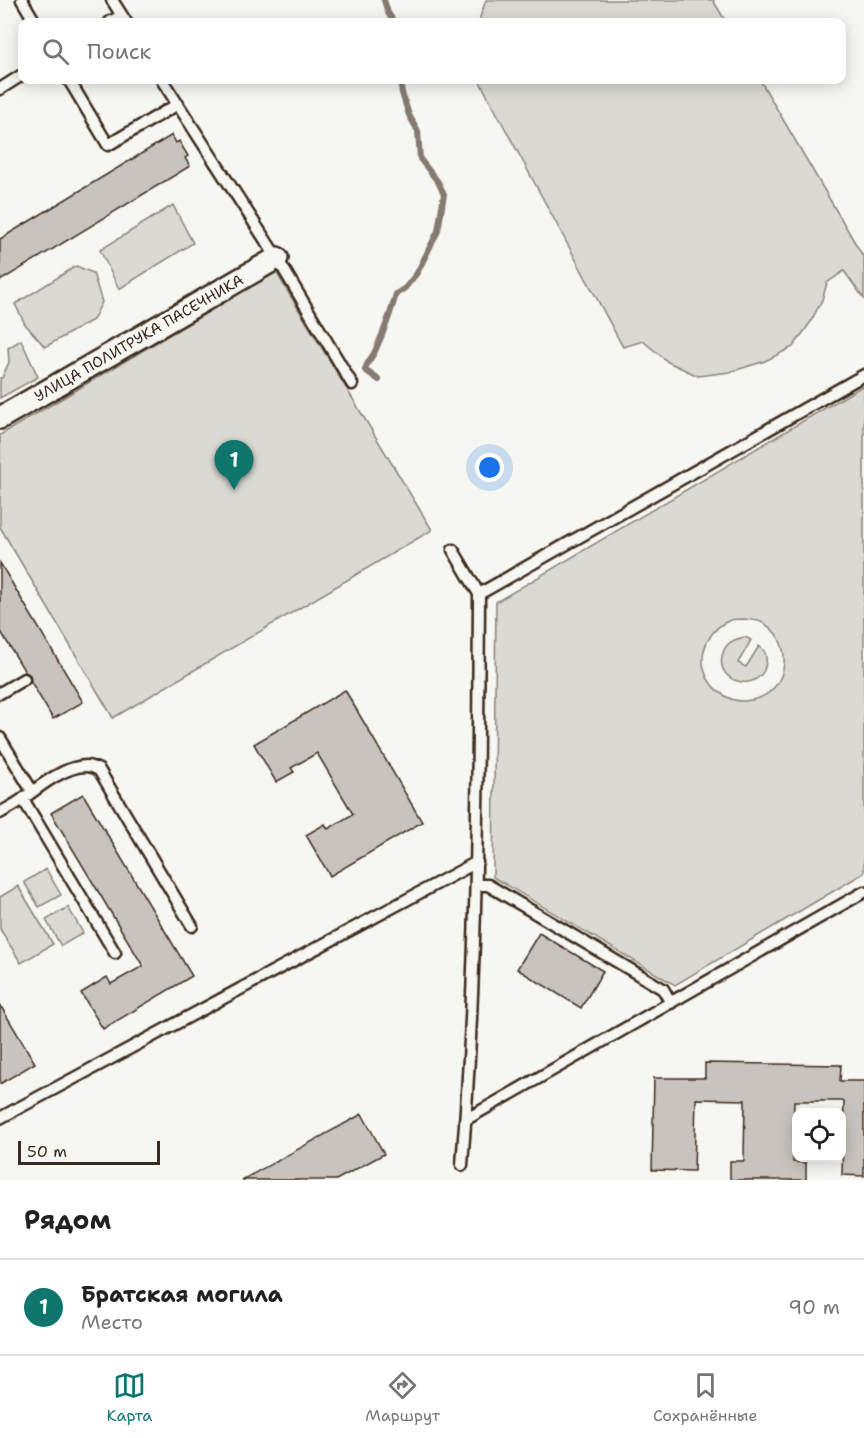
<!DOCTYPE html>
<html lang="ru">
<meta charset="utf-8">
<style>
body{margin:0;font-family:"Shantell Sans",sans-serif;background:#f6f6f6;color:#222}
.controls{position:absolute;right:18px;bottom:18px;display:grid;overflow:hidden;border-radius:12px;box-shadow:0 3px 15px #0003}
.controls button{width:54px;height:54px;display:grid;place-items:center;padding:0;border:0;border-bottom:2px solid #e0e0e0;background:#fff;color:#222;font:30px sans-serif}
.scale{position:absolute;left:18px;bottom:15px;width:142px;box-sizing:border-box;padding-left:6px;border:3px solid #3b2a1e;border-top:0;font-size:16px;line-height:21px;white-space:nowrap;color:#3b2a1e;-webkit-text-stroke:4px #f6f6f2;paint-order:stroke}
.you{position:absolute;left:490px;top:468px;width:21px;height:21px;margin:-15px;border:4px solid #fff;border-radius:50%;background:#1a73e8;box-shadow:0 0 0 9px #1a73e833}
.badge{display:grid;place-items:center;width:39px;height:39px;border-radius:50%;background:#0f766e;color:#fff;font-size:20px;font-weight:700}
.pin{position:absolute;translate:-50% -50px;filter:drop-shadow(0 2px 3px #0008)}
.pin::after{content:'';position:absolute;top:32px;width:21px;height:18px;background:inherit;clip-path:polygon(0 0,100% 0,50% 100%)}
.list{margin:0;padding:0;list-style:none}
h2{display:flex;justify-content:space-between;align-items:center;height:78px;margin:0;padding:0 24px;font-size:26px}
h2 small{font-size:20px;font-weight:400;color:#767676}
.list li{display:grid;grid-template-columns:39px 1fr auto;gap:18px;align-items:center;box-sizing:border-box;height:96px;padding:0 24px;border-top:2px solid #e0e0e0}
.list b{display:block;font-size:22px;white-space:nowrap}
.list p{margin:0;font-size:20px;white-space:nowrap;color:#767676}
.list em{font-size:20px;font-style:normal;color:#767676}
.icon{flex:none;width:33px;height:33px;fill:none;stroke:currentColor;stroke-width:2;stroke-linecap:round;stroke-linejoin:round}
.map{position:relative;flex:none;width:864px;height:1180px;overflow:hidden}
.search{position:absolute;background:#fff;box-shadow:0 3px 15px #0003;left:18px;right:18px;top:18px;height:66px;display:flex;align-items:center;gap:15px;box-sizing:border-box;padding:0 21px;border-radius:12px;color:#767676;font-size:22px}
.sheet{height:174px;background:#fff}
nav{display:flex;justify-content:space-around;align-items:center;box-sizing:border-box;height:84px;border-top:2px solid #e0e0e0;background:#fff;font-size:16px;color:#767676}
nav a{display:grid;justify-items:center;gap:3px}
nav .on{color:#0f766e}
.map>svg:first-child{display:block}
.green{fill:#dad9d3;stroke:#8a8278;stroke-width:1.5;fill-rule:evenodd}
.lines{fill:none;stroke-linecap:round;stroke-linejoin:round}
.stream{stroke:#857a71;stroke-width:6}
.building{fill:#c8c3be;stroke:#3b2a1e;stroke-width:1.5}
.service-casing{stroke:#3b2a1e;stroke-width:15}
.minor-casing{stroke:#3b2a1e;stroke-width:26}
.service{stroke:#f6f6f2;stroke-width:10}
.minor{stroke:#f6f6f2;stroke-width:21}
.labels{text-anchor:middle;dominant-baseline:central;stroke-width:6;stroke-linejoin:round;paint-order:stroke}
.street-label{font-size:15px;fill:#3b2a1e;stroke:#f6f6f2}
</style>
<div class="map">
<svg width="864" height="1180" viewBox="0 0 864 1180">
<rect width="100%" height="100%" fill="#f6f6f2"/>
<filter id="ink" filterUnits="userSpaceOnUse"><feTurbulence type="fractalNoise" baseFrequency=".0167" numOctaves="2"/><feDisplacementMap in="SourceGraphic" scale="12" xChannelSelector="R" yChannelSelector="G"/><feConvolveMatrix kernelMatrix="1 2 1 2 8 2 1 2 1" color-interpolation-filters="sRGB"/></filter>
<g filter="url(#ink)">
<!-- green -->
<path class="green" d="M 486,0 L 713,0 L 726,22 L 481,22 L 480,17 Z
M 479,80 L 760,80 L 864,258 L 864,299 L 844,271 L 827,283 L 822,300 L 810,323 L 793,347 L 765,361 L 730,372 L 698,376 L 668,362 L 643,341 L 623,347 Z
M 173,205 L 193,243 L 119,289 L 100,250 Z
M 76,266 L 93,273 L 102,302 L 93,320 L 45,347 L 25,324 L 15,304 Z
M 276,272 L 432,530 L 113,718 L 0,527 L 0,435 Z
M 21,340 L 38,377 L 0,398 L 0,378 L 2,378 L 9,362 L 8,348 Z
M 864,385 L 864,873 L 675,985 L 493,877 L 496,602 ZM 745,619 C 750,620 755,620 759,621 C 796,636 791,694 751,700 C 742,702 733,701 725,696 C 715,690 708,683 705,672 C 698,652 710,627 731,620 C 736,619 741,619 745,619 Z
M 745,637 L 751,640 L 738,663 L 746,667 L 759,646 C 765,650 767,655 766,662 C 763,695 712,684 723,653 C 726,642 735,639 745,637 Z
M 46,869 L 61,895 L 39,907 L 24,882 Z
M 18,886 L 53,944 L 21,963 L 0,929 L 0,897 Z
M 68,907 L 83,933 L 61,946 L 46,920 Z"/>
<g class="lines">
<!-- stream -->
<path class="stream" d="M 384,0 L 388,13 L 394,22
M 379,380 L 365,370 C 367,361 373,357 376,349 C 384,331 391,313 396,294 L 405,288 L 417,273 L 438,231 L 444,194 L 438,182 L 420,159 L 418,131 L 409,115 L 402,93 L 400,80"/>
</g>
<!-- building -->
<path class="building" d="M 172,135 L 176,143 L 179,141 L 188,156 L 185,158 L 190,166 L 0,281 L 0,239 Z
M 0,563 L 83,702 L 53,719 L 31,682 L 30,675 L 25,672 L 0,630 Z
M 345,690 L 422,822 L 330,876 L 306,835 L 325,824 L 328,829 L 353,814 L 317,753 L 291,768 L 294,772 L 276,782 L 254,744 Z
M 83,794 L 192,976 L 103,1029 L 81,993 L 107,977 L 111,984 L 143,966 L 51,813 Z
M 539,933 L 603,971 L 581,1008 L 517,969 Z
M 0,1005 L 35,1063 L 0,1084 Z
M 705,1063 L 841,1065 L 840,1081 L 864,1081 L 864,1176 L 842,1175 L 844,1101 L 794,1101 L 793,1162 L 806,1163 L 806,1180 L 730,1180 L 730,1161 L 744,1161 L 745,1100 L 696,1099 L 694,1171 L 652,1170 L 654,1078 L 705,1078 Z
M 362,1114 L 384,1154 L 336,1180 L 242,1180 Z"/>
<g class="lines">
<defs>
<path id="service" d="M 22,0 L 35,22
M 112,0 L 126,22
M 110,22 L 121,16
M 69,80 L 108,145 L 178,104
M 162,80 L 277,258 L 352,384
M 0,89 L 22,75
M 453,550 L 479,594
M 0,693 L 24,679
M 0,738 L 32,791
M 23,799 L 115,953
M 0,813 C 8,808 17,804 24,798 C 40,786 65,766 86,766 C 90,766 95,768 99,770 L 192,926
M 476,885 L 488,885 L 663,989 L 671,1003
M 0,1118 L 477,862
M 465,1120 L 864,892
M 462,1165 C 477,975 478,784 479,594 L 864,375"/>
<path id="minor" d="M 0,418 L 277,258"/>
</defs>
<!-- service casing -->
<use href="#service" class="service-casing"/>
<!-- minor casing -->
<use href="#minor" class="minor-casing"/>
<!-- service -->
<use href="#service" class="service"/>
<!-- minor -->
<use href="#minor" class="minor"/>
</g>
</g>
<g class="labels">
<!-- street labels -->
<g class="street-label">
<text transform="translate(139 338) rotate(-30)">УЛИЦА ПОЛИТРУКА ПАСЕЧНИКА</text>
</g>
</g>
</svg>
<div class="controls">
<button><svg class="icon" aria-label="locate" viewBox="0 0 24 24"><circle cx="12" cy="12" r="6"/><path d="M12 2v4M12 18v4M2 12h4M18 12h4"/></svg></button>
</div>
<div class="scale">50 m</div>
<div class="you"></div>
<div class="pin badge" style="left:234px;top:490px">1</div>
<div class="search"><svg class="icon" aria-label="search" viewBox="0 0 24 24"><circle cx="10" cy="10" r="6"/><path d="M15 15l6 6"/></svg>Поиск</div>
</div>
<section class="sheet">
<h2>Рядом<small></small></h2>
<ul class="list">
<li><span class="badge">1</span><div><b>Братская могила</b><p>Место</p></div><em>90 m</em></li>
</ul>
</section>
<nav>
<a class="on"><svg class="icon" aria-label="map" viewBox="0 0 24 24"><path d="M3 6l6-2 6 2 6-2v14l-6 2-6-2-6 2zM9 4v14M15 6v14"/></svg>Карта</a>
<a><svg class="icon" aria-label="directions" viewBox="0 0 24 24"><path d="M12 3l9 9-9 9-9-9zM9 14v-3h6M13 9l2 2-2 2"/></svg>Маршрут</a>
<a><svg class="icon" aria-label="saved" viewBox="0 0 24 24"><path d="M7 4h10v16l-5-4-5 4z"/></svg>Сохранённые</a>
</nav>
